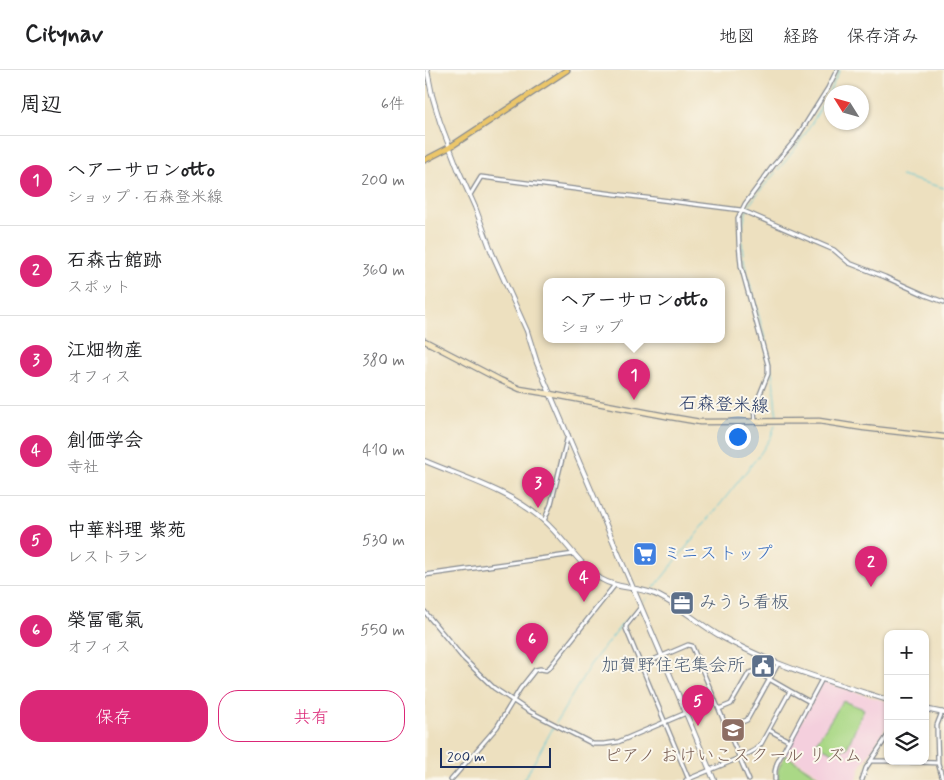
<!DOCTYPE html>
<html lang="ja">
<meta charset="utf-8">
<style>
body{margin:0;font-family:Mynerve,"Klee One",sans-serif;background:#f6f6f6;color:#202124}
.controls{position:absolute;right:15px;bottom:15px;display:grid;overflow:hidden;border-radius:10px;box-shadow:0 1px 4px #0004}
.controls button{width:45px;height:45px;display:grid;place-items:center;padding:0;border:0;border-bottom:1px solid #e0e0e0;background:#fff;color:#202124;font:25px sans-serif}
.compass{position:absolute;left:399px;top:15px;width:45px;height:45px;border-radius:50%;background:#fff;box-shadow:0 1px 4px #0004;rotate:307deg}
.scale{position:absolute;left:15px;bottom:12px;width:111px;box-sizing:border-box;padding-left:5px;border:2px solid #1b2f5e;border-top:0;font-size:14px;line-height:18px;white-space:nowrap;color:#1b2f5e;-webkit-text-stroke:4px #fbf7ec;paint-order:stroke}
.you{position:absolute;left:312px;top:366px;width:18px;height:18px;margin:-12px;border:4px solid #fff;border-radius:50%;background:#1a73e8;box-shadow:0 0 0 8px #1a73e833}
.badge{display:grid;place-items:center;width:32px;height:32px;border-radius:50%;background:#db2777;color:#fff;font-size:16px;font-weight:700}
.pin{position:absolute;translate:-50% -41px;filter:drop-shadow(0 1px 2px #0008)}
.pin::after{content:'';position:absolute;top:26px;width:18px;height:15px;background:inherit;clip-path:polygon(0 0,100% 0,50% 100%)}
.popup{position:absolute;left:118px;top:208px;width:182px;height:65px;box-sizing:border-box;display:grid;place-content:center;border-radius:10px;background:#fff;filter:drop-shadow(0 1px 4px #0005);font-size:16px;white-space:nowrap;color:#757577}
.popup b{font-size:19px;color:#202124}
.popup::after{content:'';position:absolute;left:50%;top:100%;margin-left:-10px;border:10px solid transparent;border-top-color:#fff}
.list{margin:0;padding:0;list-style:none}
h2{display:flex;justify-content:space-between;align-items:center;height:65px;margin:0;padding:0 20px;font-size:21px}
h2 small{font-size:16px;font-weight:400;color:#757577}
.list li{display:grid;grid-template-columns:32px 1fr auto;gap:15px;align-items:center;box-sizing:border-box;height:90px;padding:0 20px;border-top:1px solid #e0e0e0}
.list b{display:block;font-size:19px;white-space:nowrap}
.list p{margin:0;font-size:16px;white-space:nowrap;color:#757577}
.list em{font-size:16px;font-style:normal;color:#757577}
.actions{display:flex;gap:10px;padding:15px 20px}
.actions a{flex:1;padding:11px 0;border:1px solid #db2777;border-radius:20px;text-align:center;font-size:18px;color:#db2777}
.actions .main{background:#db2777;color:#fff}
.icon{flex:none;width:28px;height:28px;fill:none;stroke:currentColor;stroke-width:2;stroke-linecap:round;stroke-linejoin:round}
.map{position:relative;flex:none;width:519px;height:710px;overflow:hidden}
header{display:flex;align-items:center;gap:30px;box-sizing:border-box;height:70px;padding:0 25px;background:#fff;border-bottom:1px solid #e0e0e0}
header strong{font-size:24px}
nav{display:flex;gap:28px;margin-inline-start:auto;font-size:18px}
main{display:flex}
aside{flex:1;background:#fff}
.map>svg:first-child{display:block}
.built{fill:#f4cfdd}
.green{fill:#aad886;stroke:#628472}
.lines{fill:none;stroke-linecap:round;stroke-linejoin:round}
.stream{stroke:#5cc7d5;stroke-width:1}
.minor-casing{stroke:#84888e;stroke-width:5.5}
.tertiary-casing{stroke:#84888e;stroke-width:6}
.secondary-casing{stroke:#84888e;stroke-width:7}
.primary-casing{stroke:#84888e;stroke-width:7}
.minor{stroke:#fff;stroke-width:3}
.tertiary{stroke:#fff;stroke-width:4}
.secondary{stroke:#f7e8c3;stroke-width:4.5}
.primary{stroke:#ecc669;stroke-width:4.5}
.labels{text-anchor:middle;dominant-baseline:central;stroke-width:4;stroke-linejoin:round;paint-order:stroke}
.street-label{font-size:18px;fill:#1b2f5e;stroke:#fbf7ec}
.shop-label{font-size:18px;fill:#366cbe;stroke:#fbf7ec;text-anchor:start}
.service-label{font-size:18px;fill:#4e5e75;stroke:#fbf7ec;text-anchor:start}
.education-label{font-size:18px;fill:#785e54;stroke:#fbf7ec}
</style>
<header>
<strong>Citynav</strong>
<nav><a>地図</a><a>経路</a><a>保存済み</a></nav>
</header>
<main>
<aside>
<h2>周辺<small>6件</small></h2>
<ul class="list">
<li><span class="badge">1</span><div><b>ヘアーサロンotto</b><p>ショップ · 石森登米線</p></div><em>200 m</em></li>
<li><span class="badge">2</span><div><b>石森古館跡</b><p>スポット</p></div><em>360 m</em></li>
<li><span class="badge">3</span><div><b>江畑物産</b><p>オフィス</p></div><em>380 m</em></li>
<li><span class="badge">4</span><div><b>創価学会</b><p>寺社</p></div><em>410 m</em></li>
<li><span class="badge">5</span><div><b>中華料理 紫苑</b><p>レストラン</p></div><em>530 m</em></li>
<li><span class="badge">6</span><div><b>榮冨電氣</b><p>オフィス</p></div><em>550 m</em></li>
</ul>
<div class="actions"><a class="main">保存</a><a>共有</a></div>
</aside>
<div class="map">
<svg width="519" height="710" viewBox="0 0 519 710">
<rect width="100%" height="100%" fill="#fbf7ec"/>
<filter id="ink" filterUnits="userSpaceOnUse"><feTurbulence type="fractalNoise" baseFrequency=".02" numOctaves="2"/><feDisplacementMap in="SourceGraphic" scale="10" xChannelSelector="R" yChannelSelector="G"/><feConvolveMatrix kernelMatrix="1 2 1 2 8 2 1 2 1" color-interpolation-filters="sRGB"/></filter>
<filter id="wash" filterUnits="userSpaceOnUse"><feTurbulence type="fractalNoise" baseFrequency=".0096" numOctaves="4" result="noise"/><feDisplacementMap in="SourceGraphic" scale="20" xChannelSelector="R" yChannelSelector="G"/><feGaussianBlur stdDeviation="1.12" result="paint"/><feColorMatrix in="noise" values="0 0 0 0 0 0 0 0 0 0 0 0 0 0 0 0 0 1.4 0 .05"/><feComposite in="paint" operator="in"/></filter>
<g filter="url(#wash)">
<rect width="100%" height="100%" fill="#ede0bf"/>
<!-- built -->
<path class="built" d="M 398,612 L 463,632 L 463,654 L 435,698 L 432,710 L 402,710 L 359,683 Z"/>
<!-- green -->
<path class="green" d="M 418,631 L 439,639 L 422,678 L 408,683 L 390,674 Z
M 360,685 L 399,710 L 353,710 L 353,700 Z"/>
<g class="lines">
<!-- stream -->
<path class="stream" d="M 476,106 L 519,118
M 352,347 C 349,331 350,314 346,298 C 342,274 335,251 329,228 C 321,201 312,173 320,146 C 322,137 328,130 333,123 C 346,107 360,93 372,76 C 389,52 402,26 415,0
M 229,518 L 335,384 L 346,367 L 350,355
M 219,531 L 222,528
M 131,653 L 165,595 L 198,553 L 211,541
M 99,710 L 129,656"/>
</g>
</g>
<g filter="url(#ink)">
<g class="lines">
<defs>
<path id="minor" d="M 45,125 L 56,107 L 316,140 L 409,180 L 424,193 L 460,207 L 500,225 L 519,232
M 330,351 L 329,339 L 343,304 L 343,295 L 316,196 L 314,175 L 313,148 L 320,134 L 348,96 L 371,69 L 403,18 L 412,0
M 119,451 L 126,434 L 143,365
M 0,505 L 149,484
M 216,537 L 201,556 L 201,559 L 264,710
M 0,542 L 38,588 L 69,618 L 102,640 L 168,674 L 179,674 L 193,672 L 261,643
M 216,595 L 263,575 L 267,576 L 324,710
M 294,639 L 306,634 L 324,603 L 330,601 L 365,621
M 517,642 L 512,655 L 512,663 L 513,693 L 518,710
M 302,658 L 322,650 L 353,594
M 344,660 L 364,671
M 446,691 L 463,691
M 464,691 L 513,693
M 26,710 L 72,657 L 95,619 L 110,600 L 115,599 L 121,600 L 125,597 L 189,516
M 261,710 L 319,686 L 330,680 L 336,674 L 365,621 L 385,632
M 350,710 L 350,701 L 352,693 L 397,609
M 437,710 L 441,698 L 463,665"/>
<path id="tertiary" d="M 2,0 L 7,25 L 15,52 L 33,99 L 50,137 L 67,183 L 102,261 L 112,293 L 237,586 L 289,710
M 0,391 C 40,408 85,421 118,450 C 139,468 153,494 176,509 C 194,520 215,516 234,526 C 256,537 275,555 297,567 C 349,596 406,612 463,630
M 500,639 L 519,643"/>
<path id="secondary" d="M 0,271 L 75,310 L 95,319 L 125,324 L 246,347 L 275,352 L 394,351 L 439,358 L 519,367"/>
<path id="primary" d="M 0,90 L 25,77 L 142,0"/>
</defs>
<!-- minor casing -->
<use href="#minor" class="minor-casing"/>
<!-- tertiary casing -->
<use href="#tertiary" class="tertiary-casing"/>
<!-- secondary casing -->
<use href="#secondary" class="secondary-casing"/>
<!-- primary casing -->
<use href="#primary" class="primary-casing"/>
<!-- minor -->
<use href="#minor" class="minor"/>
<!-- tertiary -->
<use href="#tertiary" class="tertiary"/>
<!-- secondary -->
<use href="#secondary" class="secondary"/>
<!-- primary -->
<use href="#primary" class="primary"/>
</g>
</g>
<!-- icons -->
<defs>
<symbol id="supermarket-square" viewBox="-11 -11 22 22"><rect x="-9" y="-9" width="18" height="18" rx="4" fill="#3f7fe0" stroke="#fbf7ec"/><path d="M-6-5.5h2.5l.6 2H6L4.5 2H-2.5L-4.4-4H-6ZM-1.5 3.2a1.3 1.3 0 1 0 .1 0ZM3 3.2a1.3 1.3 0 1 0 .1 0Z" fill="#fff"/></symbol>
<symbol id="office-square" viewBox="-11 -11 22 22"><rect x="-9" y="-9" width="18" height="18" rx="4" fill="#5c6f8a" stroke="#fbf7ec"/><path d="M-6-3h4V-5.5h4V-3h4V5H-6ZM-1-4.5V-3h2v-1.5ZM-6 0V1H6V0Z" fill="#fff"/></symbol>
<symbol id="civic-square" viewBox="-11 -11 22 22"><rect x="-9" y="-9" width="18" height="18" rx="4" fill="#5c6f8a" stroke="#fbf7ec"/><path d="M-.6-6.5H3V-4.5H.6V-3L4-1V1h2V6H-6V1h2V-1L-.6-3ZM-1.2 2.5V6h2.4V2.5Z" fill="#fff"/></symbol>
<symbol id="school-square" viewBox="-11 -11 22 22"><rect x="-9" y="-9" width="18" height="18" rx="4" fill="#8d6e63" stroke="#fbf7ec"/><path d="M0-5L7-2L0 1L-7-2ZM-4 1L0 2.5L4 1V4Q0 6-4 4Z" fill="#fff"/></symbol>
</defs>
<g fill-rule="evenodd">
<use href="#supermarket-square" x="206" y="470" width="28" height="28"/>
<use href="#office-square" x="243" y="519" width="28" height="28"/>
<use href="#civic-square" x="324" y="582" width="28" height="28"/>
<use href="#school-square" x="294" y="646" width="28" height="28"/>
</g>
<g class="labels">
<!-- street labels -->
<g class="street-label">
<text transform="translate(299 335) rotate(2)">石森登米線</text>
</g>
<!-- shop labels -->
<g class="shop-label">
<text x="238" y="484">ミニストップ</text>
</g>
<!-- service labels -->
<g class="service-label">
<text x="274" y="533">みうら看板</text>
<text x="320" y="596" text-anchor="end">加賀野住宅集会所</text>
</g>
<!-- education labels -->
<g class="education-label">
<text x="308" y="686">ピアノ おけいこスクール リズム</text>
</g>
</g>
</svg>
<div class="controls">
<button>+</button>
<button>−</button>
<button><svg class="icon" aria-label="layers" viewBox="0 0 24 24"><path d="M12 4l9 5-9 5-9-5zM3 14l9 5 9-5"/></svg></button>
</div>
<svg class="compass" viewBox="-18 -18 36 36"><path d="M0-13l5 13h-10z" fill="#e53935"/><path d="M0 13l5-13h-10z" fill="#757577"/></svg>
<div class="scale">200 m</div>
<div class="you"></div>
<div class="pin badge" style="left:209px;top:330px">1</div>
<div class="popup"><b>ヘアーサロンotto</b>ショップ</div>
<div class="pin badge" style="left:446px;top:517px">2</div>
<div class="pin badge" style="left:113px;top:438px">3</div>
<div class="pin badge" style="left:159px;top:532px">4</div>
<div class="pin badge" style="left:273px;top:656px">5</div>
<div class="pin badge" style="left:107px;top:594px">6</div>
</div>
</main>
